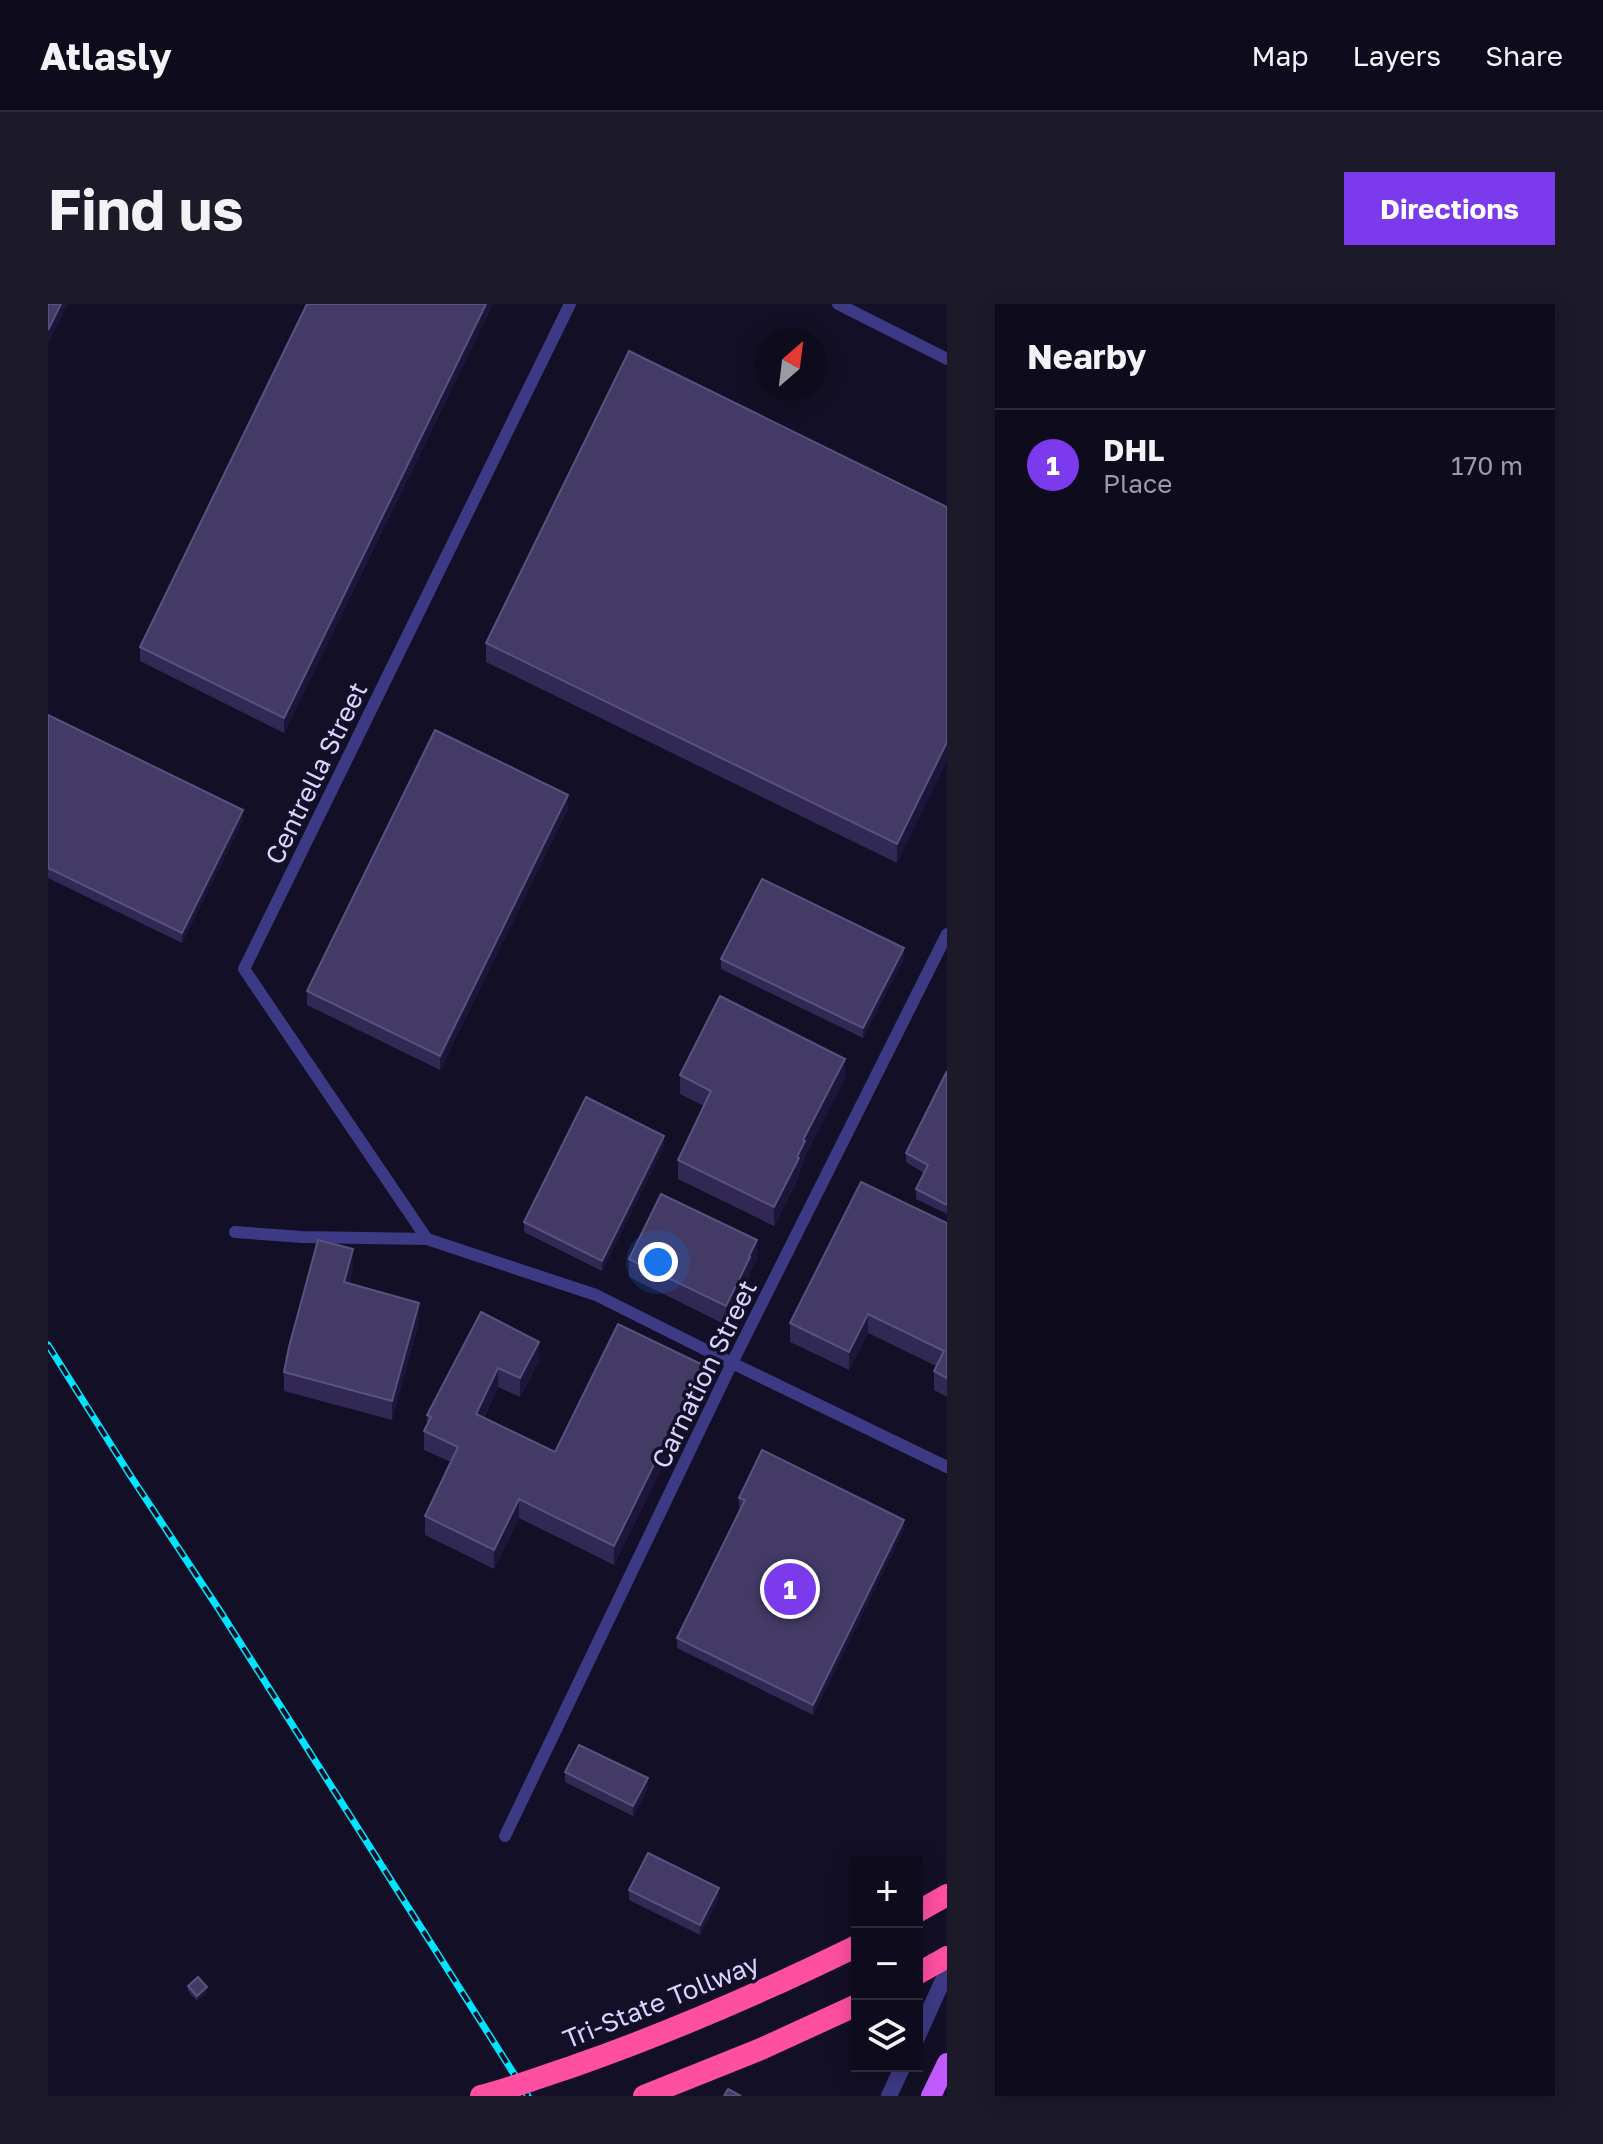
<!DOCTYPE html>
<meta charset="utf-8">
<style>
body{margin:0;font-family:"Golos Text",sans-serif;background:#1c1929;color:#f1f3f6}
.controls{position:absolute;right:24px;bottom:24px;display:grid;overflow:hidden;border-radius:0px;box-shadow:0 4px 20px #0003}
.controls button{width:72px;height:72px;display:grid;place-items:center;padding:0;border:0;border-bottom:2px solid #2e2b3b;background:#0e0b1c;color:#f1f3f6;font:40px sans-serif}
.compass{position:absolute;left:707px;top:24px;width:72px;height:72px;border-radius:50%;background:#0e0b1c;box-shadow:0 4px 20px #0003;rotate:28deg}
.you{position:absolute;left:610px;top:958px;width:28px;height:28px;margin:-20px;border:6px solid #fff;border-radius:50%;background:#1a73e8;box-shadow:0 0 0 12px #1a73e833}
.badge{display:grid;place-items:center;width:52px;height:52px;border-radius:50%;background:#7c3aed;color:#fff;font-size:26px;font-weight:700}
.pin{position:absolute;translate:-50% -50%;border:4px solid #fff;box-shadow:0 2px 8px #0006}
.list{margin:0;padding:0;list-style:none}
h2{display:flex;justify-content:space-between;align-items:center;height:104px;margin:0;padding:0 32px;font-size:34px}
h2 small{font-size:26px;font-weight:400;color:#9b9ba3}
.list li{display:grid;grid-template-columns:52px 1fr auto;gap:24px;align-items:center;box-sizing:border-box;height:112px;padding:0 32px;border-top:2px solid #2e2b3b}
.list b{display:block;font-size:30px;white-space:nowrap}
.list p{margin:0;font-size:26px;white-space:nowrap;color:#9b9ba3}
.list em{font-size:26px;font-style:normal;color:#9b9ba3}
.icon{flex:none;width:44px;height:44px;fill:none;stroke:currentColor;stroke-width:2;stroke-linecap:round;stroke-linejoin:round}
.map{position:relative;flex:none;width:899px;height:1792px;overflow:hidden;border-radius:0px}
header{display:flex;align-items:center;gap:48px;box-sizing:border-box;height:112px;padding:0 40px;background:#0e0b1c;border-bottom:2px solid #2e2b3b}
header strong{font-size:38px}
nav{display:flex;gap:44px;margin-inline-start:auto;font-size:28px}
.intro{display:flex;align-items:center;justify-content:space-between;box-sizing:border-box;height:192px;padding:0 48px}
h1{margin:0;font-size:56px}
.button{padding:20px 36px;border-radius:0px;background:#7c3aed;color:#fff;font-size:28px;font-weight:700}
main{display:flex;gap:48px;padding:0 48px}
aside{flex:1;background:#0e0b1c;border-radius:0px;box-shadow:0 4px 20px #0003}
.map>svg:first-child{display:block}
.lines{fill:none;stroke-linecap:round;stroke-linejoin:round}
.minor{stroke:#3d3a85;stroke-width:12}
.tertiary{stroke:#3d3a85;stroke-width:16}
.primary{stroke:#c25bff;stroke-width:20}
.motorway{stroke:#ff4fa3;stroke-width:22}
.rail-casing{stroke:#00e5ff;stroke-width:7}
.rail{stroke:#130f26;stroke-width:4;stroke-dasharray:12;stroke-linecap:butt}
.motorway-bridge{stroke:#ff4fa3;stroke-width:22}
.wall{fill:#312854}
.shaded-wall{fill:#1d163a}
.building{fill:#433a66;stroke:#5a527e;stroke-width:2}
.labels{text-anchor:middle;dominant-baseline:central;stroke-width:7;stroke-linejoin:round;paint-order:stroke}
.street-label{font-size:26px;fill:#d9d4ff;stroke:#130f26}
</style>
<header>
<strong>Atlasly</strong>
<nav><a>Map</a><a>Layers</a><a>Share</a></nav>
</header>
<div class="intro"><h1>Find us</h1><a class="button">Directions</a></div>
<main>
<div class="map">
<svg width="899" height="1792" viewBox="0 0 899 1792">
<rect width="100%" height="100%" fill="#130f26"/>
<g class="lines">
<!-- minor -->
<path class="minor" d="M 790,0 L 899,55
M 187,928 L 254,933 L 379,935 L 548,991 L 684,1059 L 899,1163
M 379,935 L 196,665 L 522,0
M 457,1532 L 684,1059 L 899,630"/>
<!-- tertiary -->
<path class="tertiary" d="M 869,1734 L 899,1667
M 841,1792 L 855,1762"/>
<!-- primary -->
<path class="primary" d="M 883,1792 L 899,1759"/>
<!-- motorway -->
<path class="motorway" d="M 869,1608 L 899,1591
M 869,1670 L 899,1653
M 596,1792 L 713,1745 L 809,1701"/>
<defs>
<path id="rail" d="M 0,1041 L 82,1171 L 172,1307 L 480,1792"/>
</defs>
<!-- rail casing -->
<use href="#rail" class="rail-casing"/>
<!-- rail -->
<use href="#rail" class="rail"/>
<!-- motorway-bridge -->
<path class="motorway-bridge" d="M 433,1792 C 465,1784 495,1772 526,1762 C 623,1728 717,1687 809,1642"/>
</g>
<!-- wall -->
<path class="wall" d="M 259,0 L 445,0 L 236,429 L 92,357 L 92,343 Z
M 899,203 L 849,559 L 438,358 L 438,339 Z
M 0,411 L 195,516 L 134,639 L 0,574 Z
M 520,505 L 392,766 L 259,701 L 259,687 Z
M 856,654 L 815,734 L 673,665 L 673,655 Z
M 899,767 L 899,910 L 868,895 L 868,885 L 876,869 L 858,858 L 858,849 Z
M 632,771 L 797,774 L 757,852 L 757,856 L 751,869 L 751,873 L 726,922 L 630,875 L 630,856 L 656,802 L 632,790 Z
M 616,842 L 554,967 L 476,928 L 476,918 Z
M 899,919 L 899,1093 L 886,1086 L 886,1067 L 888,1062 L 820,1029 L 801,1066 L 742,1038 L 742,1019 Z
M 581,955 L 709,955 L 702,968 L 702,972 L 678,1021 L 581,973 Z
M 305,964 L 301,980 L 371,1018 L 344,1116 L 236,1087 L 236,1068 Z
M 491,1038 L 491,1057 L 472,1093 L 450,1083 L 436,1113 L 507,1148 L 655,1080 L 566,1261 L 471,1214 L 446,1265 L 377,1231 L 377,1212 L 403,1158 L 376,1146 L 376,1127 L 379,1120 L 379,1111 Z
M 691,1194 L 856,1225 L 765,1411 L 629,1344 L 629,1334 L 693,1204 L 691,1203 Z
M 517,1468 L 600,1484 L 585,1512 L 517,1478 Z
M 581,1586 L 671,1594 L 652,1631 L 581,1596 Z
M 140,1682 L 159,1688 L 149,1697 L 140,1687 Z"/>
<!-- shaded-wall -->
<path class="shaded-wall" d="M 13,0 L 20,0 L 0,40 L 0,26 Z
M 438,0 L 445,0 L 236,429 L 236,414 Z
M 899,438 L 899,457 L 849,559 L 849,540 Z
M 520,491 L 520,505 L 392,766 L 392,752 Z
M 195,506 L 195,516 L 134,639 L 134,629 Z
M 856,644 L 856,654 L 815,734 L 815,724 Z
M 797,755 L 797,774 L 757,852 L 757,856 L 751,869 L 751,873 L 726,922 L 726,903 L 749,853 L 755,836 Z
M 616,832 L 616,842 L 554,967 L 554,957 Z
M 709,936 L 709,955 L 702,968 L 702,972 L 678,1021 L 678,1002 Z
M 305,945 L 305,964 L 296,997 L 296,978 Z
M 371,999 L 371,1018 L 344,1116 L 344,1097 Z
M 820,1010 L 820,1029 L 801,1066 L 801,1048 Z
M 491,1038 L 491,1057 L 472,1093 L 472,1074 Z
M 655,1061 L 655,1080 L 566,1261 L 566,1242 Z
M 450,1064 L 450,1083 L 428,1128 L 428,1110 Z
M 471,1195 L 471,1214 L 446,1265 L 446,1246 Z
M 856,1216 L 856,1225 L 765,1411 L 765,1401 Z
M 600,1474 L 600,1484 L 585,1512 L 585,1502 Z
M 671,1584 L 671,1594 L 652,1631 L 652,1621 Z
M 159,1683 L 159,1688 L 149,1697 L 149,1692 Z"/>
<!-- building -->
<path class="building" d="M 0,0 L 13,0 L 0,26 Z
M 259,0 L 438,0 L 236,414 L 92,343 Z
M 581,47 L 899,203 L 899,438 L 849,540 L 438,339 Z
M 0,411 L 195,506 L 134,629 L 0,564 Z
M 387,426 L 520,491 L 392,752 L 259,687 Z
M 714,575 L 856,644 L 815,724 L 673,655 Z
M 672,692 L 797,755 L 755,836 L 757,837 L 749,853 L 751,854 L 726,903 L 630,856 L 663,787 L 632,771 Z
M 899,767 L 899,901 L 868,885 L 880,861 L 858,849 Z
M 538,793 L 616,832 L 554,957 L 476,918 Z
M 813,878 L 899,919 L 899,1074 L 886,1067 L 896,1047 L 820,1010 L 801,1048 L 742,1019 Z
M 613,890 L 709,936 L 701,952 L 702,953 L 678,1002 L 581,955 Z
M 270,936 L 305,945 L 296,978 L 371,999 L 344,1097 L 236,1068 L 241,1043 Z
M 433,1008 L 491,1038 L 472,1074 L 450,1064 L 428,1110 L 507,1148 L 570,1020 L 655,1061 L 566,1242 L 471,1195 L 446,1246 L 377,1212 L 410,1143 L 376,1127 L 383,1113 L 379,1111 Z
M 714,1146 L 856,1216 L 765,1401 L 629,1334 L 697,1196 L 691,1194 Z
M 531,1441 L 600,1474 L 585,1502 L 517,1468 Z
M 600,1549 L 671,1584 L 652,1621 L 581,1586 Z
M 150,1673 L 159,1683 L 149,1692 L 140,1682 Z
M 680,1785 L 693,1792 L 676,1792 Z"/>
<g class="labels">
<!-- street labels -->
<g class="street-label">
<text transform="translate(268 469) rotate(-64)">Centrella Street</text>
<text transform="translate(656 1070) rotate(-64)">Carnation Street</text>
<text transform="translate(613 1697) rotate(-22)">Tri-State Tollway</text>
</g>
</g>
</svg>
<div class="controls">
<button>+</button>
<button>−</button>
<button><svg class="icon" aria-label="layers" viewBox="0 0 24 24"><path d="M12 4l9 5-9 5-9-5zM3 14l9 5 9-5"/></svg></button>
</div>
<svg class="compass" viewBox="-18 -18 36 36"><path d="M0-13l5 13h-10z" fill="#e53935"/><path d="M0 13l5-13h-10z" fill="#9b9ba3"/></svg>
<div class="you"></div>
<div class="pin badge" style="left:742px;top:1285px">1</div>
</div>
<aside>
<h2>Nearby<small></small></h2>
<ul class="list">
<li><span class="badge">1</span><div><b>DHL</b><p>Place</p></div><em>170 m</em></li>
</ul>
</aside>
</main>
